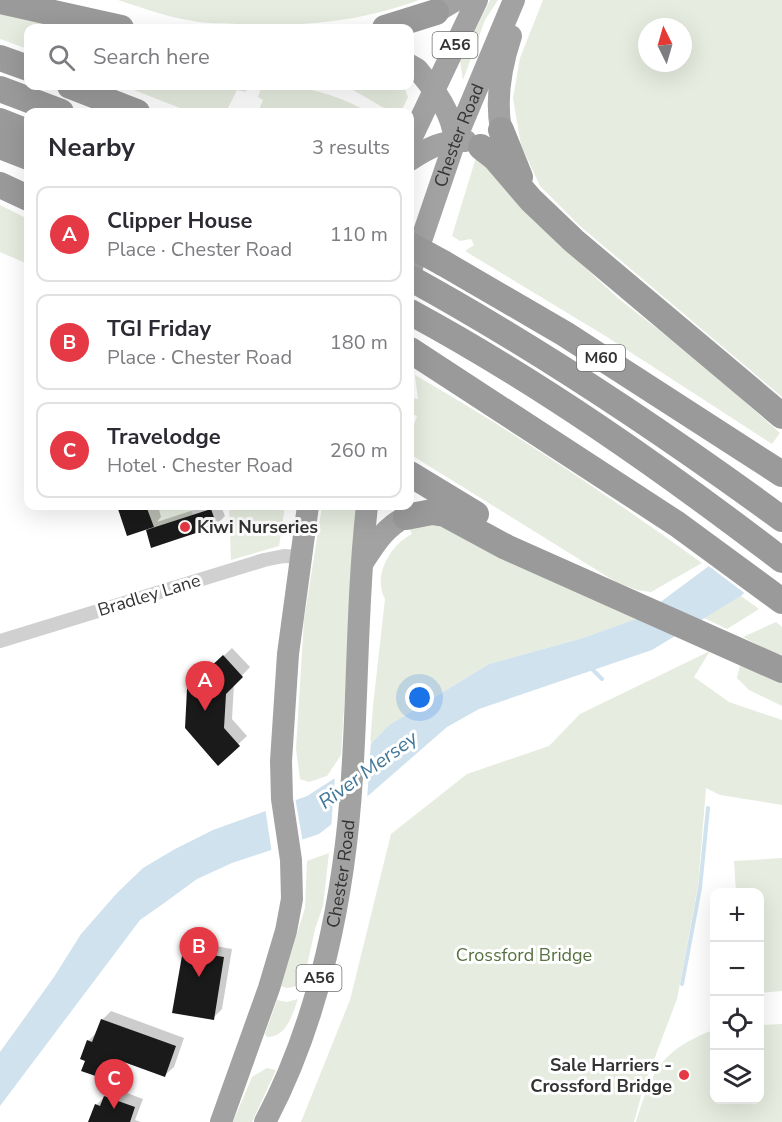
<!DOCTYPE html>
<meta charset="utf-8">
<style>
body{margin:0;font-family:"Nunito Sans",sans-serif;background:#f7f7f7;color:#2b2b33}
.controls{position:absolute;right:18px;bottom:18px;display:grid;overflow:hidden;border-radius:12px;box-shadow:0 6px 24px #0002}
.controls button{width:54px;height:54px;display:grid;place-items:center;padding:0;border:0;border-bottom:2px solid #e1e1e2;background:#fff;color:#2b2b33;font:30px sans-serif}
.compass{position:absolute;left:638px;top:18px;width:54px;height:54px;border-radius:50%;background:#fff;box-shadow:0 6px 24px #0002;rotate:355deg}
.you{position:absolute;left:420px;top:698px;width:21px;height:21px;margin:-15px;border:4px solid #fff;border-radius:50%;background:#1a73e8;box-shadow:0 0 0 9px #1a73e833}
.badge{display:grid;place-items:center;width:39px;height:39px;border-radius:50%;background:#e63946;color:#fff;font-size:20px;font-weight:700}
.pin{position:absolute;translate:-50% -50px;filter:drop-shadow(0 2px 3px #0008)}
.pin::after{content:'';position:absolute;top:32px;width:21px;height:18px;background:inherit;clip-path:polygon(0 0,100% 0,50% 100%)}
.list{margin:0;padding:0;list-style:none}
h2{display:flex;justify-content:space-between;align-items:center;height:78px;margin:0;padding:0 24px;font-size:26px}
h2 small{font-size:20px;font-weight:400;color:#7c7c81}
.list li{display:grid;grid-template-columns:39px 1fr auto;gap:18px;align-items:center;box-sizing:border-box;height:96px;margin:0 12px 12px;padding:0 12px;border:2px solid #e1e1e2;border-radius:12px}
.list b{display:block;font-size:22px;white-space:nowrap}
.list p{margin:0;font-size:20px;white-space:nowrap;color:#7c7c81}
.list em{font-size:20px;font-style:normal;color:#7c7c81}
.icon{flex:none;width:33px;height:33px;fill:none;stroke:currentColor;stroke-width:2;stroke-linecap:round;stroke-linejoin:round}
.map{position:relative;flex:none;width:782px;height:1122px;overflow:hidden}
.search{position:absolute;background:#fff;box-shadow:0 6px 24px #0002;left:24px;top:24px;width:390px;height:66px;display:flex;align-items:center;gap:15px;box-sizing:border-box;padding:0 21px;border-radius:12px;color:#7c7c81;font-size:22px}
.panel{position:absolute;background:#fff;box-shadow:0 6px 24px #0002;left:24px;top:108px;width:390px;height:402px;border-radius:12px}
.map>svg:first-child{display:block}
.green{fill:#e6ecdf;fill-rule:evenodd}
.water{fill:#cfe2ee}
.pier{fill:#fff}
.shadow{fill:#0003}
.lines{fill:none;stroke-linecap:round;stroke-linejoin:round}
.stream{stroke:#cfe2ee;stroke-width:4}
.building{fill:#1a1a1a}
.minor{stroke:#d0d0d0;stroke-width:14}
.trunk{stroke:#a2a2a2;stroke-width:22}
.motorway{stroke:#9a9a9a;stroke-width:26}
.motorway-bridge{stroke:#9a9a9a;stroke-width:26}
.poi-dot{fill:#e63946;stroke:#fff;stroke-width:2}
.labels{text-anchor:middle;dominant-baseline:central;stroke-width:6;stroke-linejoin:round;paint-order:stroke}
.shield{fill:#fff;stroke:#707070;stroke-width:1.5}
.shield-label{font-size:16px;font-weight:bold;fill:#333}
.street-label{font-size:18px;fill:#333;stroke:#fff}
.poi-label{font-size:18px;font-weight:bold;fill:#333;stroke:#fff;text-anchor:start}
.park-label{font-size:18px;fill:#56703f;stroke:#fff}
.water-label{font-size:20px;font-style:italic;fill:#3f7597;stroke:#fff}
</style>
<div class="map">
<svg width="782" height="1122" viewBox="0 0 782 1122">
<rect width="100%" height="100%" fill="#fff"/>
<!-- green -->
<path class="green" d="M 118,0 L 419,0 C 360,22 301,27 239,24 C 224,23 207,24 193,21 C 167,17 142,8 118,0 Z
M 490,0 L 498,0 L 485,20 L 463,80 L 460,61 Z
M 543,0 L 782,0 L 782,397 L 580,226 L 540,186 L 521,145 L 513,98 L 520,58 ZM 647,27 L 683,27 L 683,63 L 647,63 Z
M 0,9 L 84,28 L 28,28 L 28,49 L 0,39 Z
M 124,86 L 247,86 L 246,92 L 237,90 L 228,108 L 236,112 L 190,112 Z
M 262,86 C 299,84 330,92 363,109 L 362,112 L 258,112 L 263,100 L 258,97 Z
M 337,86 L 404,86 L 408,97 L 401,112 L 391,112 L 353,90 Z
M 477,154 L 538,224 L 619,299 L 704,365 L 780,433 L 772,444 L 607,337 L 465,251 L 474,245 L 471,239 L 460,241 L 452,236 Z
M 0,205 L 28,219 L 28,264 L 0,252 Z
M 415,375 C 514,432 609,496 702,563 L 651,592 L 637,590 L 616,582 L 416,458 L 410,453 L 410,430 L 412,430 L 417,416 L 410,413 L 410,390 L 411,398 L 418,399 Z
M 146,506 L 190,506 L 193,515 L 154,528 Z
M 229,506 L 285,506 L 279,546 L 231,560 Z
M 322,506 L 357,506 L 341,755 L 327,776 L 309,782 L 300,779 L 296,749 L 304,620 Z
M 430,523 L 451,526 L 640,618 L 583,638 L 489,664 L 389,725 L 370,745 L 373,706 L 385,599 C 372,576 391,544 412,534 L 409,527 Z
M 741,596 L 759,609 L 727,629 L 704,618 Z
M 776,622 L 782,627 L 782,658 L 743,637 Z
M 710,651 L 694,677 L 729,702 L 782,720 L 782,805 L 720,795 L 706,788 L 698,886 L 677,999 L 644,1086 L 634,1122 L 301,1122 L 350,1000 L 391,834 L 467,774 L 549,746 L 580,714 Z
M 740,665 L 782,683 L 782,706 L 749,690 L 737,678 Z
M 329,853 L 323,906 L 315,929 L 305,975 C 302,983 295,988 286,988 L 281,986 L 305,908 L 307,861 Z
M 782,858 L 782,991 L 760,993 L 760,892 L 736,892 L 734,861 Z
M 298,999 C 292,1015 287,1037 267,1037 L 265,1034 L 277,1000 L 287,1002 Z
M 782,1024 L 782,1122 L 636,1122 C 646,1090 654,1062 684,1044 C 694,1038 704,1033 714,1030 L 714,1100 L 760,1100 L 760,1025 Z
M 267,1068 L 276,1070 L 252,1122 L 233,1122 L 252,1077 Z"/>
<!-- water -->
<path class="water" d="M 729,551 L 782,558 L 741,596 L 652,650 L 479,709 L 447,727 L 369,795 L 319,834 L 232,863 L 197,879 L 167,901 L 140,920 L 0,1106 L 0,1052 L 54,977 L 81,934 L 117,893 L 143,868 L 175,849 L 213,830 L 307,796 L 343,773 L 389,725 L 489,664 L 583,638 L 639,618 Z"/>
<!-- pier -->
<path class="pier" d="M 780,494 L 782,495 L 782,562 L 747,595 L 706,564 L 727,548 Z
M 371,740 L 367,801 L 331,829 L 335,775 L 341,770 Z
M 295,797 L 303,843 L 272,854 L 265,807 Z"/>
<!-- shadow -->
<path class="shadow" d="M 119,506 L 158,506 L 161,517 L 157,522 L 206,506 L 221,506 L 225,516 L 216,525 L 147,531 L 152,526 L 128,534 Z
M 232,648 L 250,667 L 234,684 L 232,719 L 247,736 L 218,763 L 197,681 Z
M 193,942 L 232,949 L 222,1009 L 213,1018 L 184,951 Z
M 111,1011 L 184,1038 L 174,1067 L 165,1075 L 125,1061 L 121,1072 L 113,1081 L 87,1060 L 88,1041 L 97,1032 L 102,1020 Z
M 114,1088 L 143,1099 L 135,1120 L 141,1122 L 90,1122 L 96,1105 Z"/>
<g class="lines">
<!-- stream -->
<path class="stream" d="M 590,667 L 602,679
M 682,984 L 700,888 L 708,808"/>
</g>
<!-- building -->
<path class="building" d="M 117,506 L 146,506 L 154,527 L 127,536 Z
M 211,509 L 217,526 L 151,548 L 146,530 Z
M 223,655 L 243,677 L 226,694 L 224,728 L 240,746 L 218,766 L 185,728 L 187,689 Z
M 183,950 L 224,957 L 214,1020 L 172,1013 Z
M 101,1019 L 176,1046 L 165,1077 L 121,1061 L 113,1082 L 81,1071 L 85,1061 L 80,1059 L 87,1040 L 92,1042 Z
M 104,1096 L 135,1107 L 130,1122 L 88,1122 L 95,1104 L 100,1106 Z"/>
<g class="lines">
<!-- minor -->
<path class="minor" d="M 0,641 L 264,560 L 284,556 L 300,557"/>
<!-- trunk -->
<g class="trunk">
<path d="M 436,12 L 456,0"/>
<path d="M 410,65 L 417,69 C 435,91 452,111 455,141"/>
<path d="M 501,130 C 495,97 501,66 511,36"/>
<path d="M 410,141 L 477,0"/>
<path d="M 410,160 C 428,148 443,140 466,141"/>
<path id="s1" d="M 410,273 L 455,141 L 514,0"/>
<path d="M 364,561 C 375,544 386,526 406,517"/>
<path d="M 221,1122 L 269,988 L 286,931 L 292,899 L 291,860 L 282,799 L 281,761 L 288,654 L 308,506"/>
<path id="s2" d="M 265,1122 C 320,1019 345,893 352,777 C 358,687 357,595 367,506"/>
</g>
<!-- motorway -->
<path class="motorway" d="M 0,1 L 121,28
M 385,28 L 436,12
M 0,58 L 28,68
M 70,86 L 137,112
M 0,89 L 61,112
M 0,121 L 28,132
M 501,130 L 520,177
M 0,146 L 28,157
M 481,147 L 495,158 L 531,200 L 574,241 L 782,416
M 0,185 L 28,198
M 443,263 L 565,334 L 782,474
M 410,278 C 539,349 663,432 782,519
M 410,312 C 541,383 663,469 782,560
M 410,350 L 677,524 L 782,601
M 410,474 L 476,514
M 406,517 L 432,512 L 445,514 L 506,547 L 782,670"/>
<!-- motorway-bridge -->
<path class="motorway-bridge" d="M 410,245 L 443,263"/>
</g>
<!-- markers -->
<g class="poi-dot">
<circle cx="185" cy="527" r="6"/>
<circle cx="684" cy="1075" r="6"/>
</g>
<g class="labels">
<!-- shield labels -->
<g class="shield">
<rect x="432.5" y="32" width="45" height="26" rx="4.5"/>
<rect x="577" y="345" width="48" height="26" rx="4.5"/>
<rect x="296.5" y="965" width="45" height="26" rx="4.5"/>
</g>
<g class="shield-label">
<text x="455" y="45">A56</text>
<text x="601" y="358">M60</text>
<text x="319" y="978">A56</text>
</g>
<!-- street labels -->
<g class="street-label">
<text stroke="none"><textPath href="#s1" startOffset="146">Chester Road</textPath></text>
<text transform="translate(149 595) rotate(-17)">Bradley Lane</text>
<text stroke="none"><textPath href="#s2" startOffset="261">Chester Road</textPath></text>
</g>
<!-- poi labels -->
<g class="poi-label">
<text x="197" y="527">Kiwi Nurseries</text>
<text x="672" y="1065" text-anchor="end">Sale Harriers -<tspan x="672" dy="21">Crossford Bridge</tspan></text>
</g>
<!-- park labels -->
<g class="park-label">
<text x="524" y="955">Crossford Bridge</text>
</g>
<!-- water labels -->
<g class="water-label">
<text transform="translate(368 770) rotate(-36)">River Mersey</text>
</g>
</g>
</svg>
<div class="controls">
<button>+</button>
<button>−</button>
<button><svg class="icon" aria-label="locate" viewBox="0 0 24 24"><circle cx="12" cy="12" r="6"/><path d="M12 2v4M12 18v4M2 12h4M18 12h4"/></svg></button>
<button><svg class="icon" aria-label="layers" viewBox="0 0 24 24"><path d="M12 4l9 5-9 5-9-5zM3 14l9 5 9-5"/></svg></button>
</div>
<svg class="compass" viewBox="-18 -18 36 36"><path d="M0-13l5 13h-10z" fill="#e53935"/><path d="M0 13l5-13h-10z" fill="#7c7c81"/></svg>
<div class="you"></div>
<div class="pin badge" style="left:205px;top:711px">A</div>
<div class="pin badge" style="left:199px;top:977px">B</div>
<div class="pin badge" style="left:114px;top:1109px">C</div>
<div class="search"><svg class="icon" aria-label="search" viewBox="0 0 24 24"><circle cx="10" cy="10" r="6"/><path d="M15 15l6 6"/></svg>Search here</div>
<section class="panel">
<h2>Nearby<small>3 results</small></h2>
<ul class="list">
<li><span class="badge">A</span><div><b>Clipper House</b><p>Place · Chester Road</p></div><em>110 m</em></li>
<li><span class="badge">B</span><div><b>TGI Friday</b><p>Place · Chester Road</p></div><em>180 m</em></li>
<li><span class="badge">C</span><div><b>Travelodge</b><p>Hotel · Chester Road</p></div><em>260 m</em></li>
</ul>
</section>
</div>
